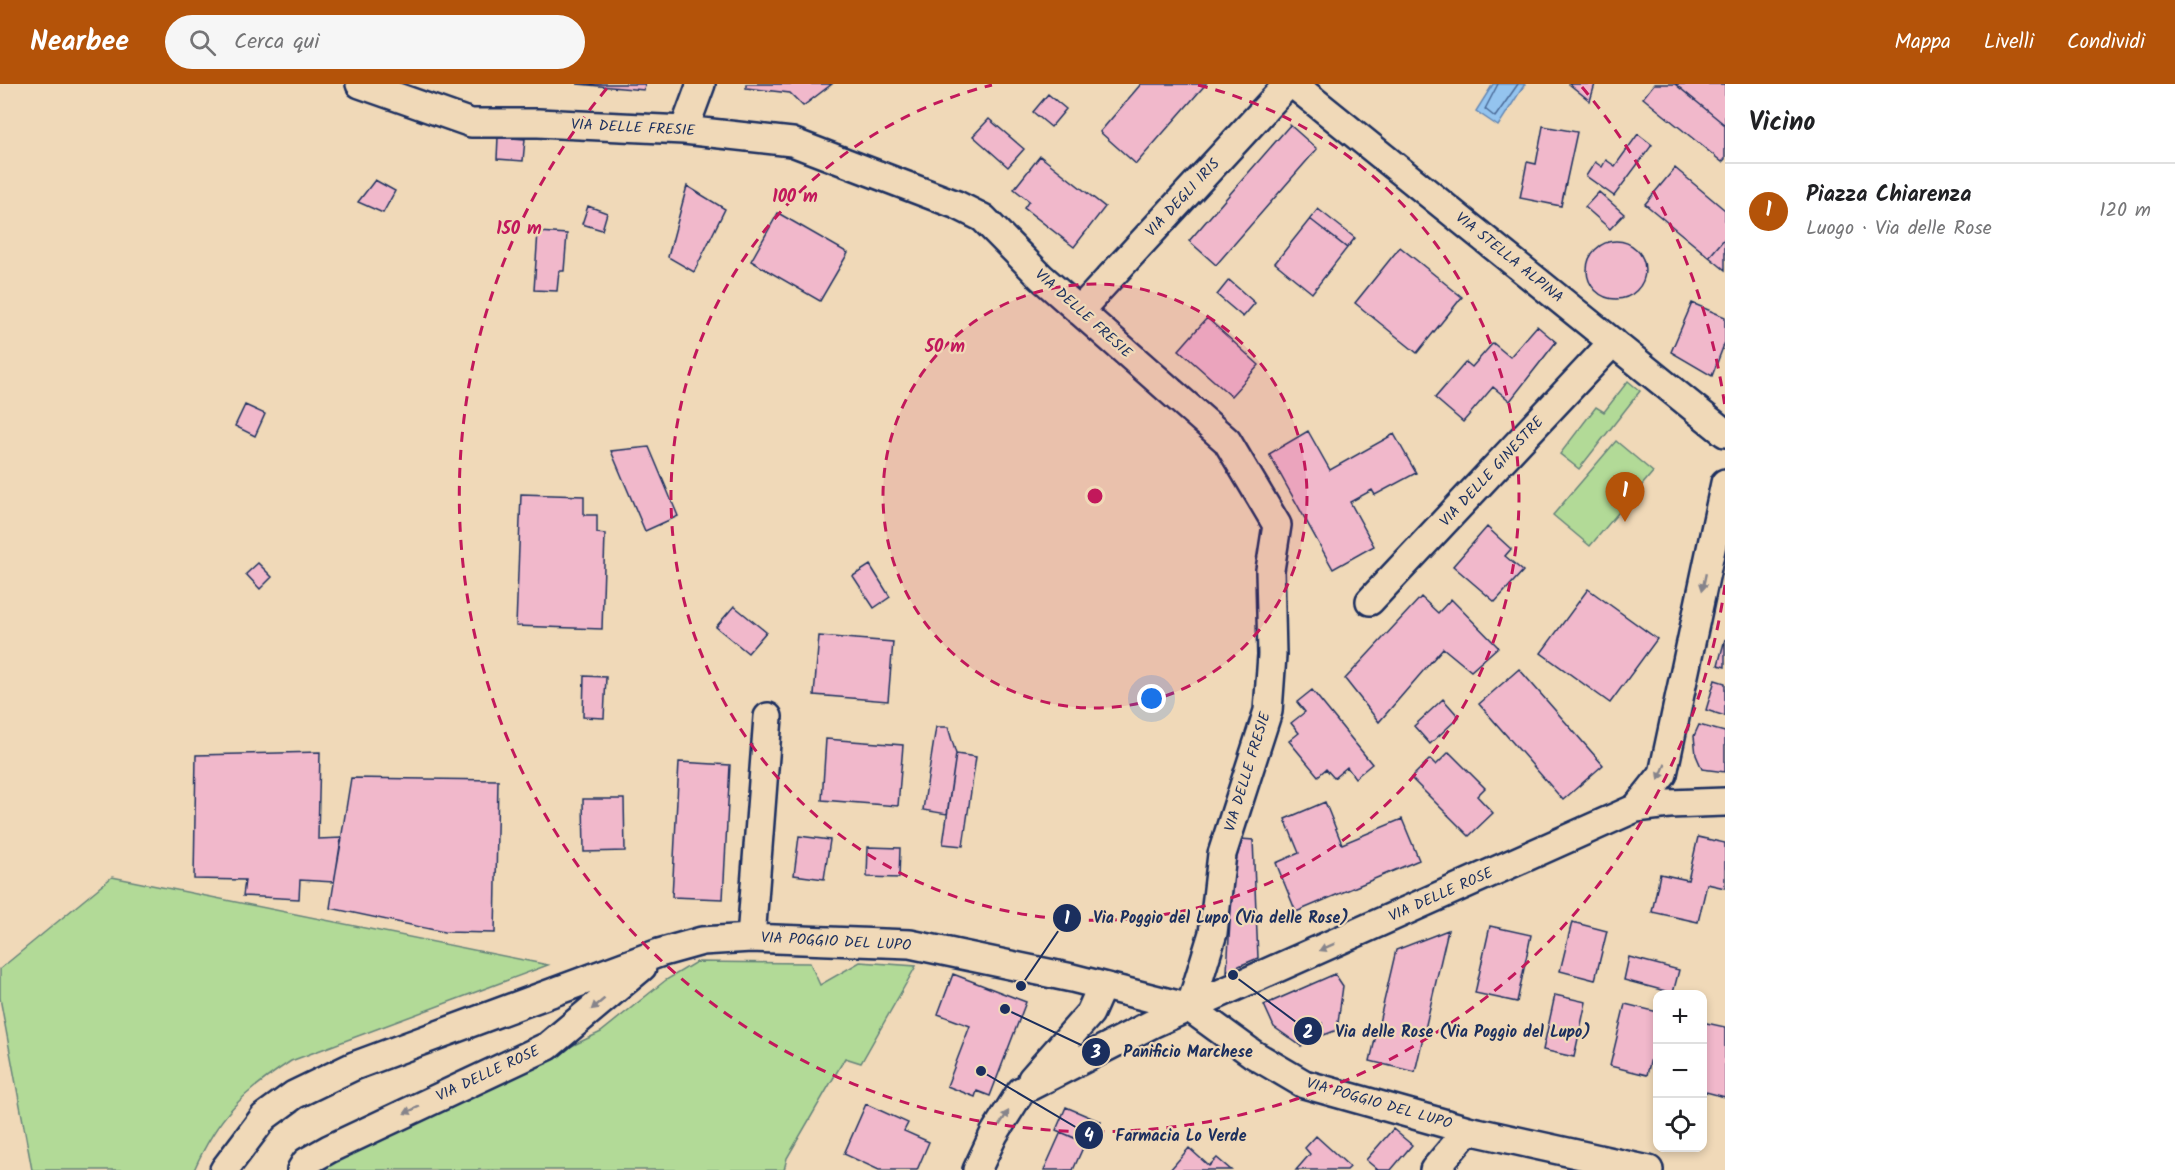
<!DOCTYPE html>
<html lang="it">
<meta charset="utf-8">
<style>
body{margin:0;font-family:Kalam,sans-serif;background:#f6f6f6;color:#202124}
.controls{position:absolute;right:18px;bottom:18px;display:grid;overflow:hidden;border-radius:12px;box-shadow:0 3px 9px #0003}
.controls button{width:54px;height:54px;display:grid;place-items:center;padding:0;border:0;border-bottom:2px solid #e0e0e0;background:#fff;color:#202124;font:30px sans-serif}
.you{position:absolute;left:1152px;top:615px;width:21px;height:21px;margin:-15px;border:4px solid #fff;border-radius:50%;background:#1a73e8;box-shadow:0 0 0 9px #1a73e833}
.badge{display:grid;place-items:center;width:39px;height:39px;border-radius:50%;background:#b45309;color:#fff;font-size:20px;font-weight:700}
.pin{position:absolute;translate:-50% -50px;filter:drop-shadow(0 2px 3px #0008)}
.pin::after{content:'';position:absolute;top:32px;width:21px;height:18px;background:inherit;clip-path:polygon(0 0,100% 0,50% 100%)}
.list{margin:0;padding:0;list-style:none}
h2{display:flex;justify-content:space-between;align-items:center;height:78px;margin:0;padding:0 24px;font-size:26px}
h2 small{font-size:20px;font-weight:400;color:#757577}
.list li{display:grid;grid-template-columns:39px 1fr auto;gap:18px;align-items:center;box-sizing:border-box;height:96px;padding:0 24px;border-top:2px solid #e0e0e0}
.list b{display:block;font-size:22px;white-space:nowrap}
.list p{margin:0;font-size:20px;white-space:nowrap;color:#757577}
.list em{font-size:20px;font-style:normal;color:#757577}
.icon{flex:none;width:33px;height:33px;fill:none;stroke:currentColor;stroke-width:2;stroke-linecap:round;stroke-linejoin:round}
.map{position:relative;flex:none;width:1725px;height:1086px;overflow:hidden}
header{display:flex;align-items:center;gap:36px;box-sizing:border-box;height:84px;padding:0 30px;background:#b45309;color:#fff}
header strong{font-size:28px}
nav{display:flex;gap:33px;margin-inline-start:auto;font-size:21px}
.search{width:420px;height:54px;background:#f6f6f6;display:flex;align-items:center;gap:15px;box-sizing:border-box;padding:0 21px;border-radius:33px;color:#757577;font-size:22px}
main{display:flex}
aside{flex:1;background:#fff}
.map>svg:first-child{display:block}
.green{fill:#b2da97;stroke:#66847a;stroke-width:1.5}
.water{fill:#94c4ef;stroke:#6488b5;stroke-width:1.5}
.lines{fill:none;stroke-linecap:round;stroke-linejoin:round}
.shore{stroke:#4b6b98;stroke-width:1.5}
.building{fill:#f1b8cb;stroke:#1b2f5e;stroke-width:1.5}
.minor-casing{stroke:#1b2f5e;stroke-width:32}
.minor{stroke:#f0d9b8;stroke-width:27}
.oneway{fill:#86848b}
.ring{fill:none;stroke:#c2185b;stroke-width:3;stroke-dasharray:10 8}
.labels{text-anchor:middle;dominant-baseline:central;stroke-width:4.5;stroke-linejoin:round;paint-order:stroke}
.street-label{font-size:15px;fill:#1b2f5e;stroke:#f0d9b8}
.centre{fill:#c2185b;stroke:#f0d9b8;stroke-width:3}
.ring-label{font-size:18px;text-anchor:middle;font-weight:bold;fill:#c2185b;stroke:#f0d9b8;stroke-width:4.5;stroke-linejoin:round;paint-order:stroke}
.leader{fill:none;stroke:#1b2f5e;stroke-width:2}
.callout-dot{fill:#1b2f5e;stroke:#f0d9b8;stroke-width:2}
.mark-label{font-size:18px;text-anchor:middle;font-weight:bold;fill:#fff}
.callout-label{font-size:16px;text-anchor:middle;font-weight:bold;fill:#1b2f5e;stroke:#f0d9b8;stroke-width:4.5;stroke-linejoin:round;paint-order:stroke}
</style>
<header>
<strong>Nearbee</strong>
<div class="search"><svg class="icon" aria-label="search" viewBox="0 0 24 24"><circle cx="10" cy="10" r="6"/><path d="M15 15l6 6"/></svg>Cerca qui</div>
<nav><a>Mappa</a><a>Livelli</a><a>Condividi</a></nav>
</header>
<main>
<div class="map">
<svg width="1725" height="1086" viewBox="0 0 1725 1086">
<rect width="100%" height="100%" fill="#f0d9b8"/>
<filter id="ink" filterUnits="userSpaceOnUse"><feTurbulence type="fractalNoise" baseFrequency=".0167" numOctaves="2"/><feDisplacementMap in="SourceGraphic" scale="12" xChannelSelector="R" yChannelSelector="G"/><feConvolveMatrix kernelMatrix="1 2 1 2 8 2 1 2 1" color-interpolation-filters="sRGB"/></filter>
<g filter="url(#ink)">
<!-- green -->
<path class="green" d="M 1628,297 L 1640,307 L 1579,385 L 1560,370 L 1596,323 L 1604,328 Z
M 1616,357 L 1653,388 L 1590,462 L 1553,431 Z
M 112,793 L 548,881 L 291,977 C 242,1009 218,1032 194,1086 L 32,1086 L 0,914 L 0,885 Z
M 696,878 L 810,879 L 820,901 L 860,878 L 916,882 L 861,979 L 845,974 L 787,1074 L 784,1086 L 323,1086 L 338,1074 L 601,948 L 666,896 Z"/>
<!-- water -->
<path class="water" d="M 1493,0 L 1525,0 L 1498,42 L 1476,27 Z"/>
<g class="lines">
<!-- shore -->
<path class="shore" d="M 1498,0 L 1485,25 L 1495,33 L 1518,0"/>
</g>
<!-- building -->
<path class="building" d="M 577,0 L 645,0 L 644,6 Z
M 746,0 L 832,0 L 803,22 L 790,9 L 746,4 Z
M 1141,0 L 1206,0 L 1136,80 L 1100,48 Z
M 1569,0 L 1595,0 L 1590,17 Z
M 1654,0 L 1675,0 L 1725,41 L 1725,75 L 1722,78 L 1643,14 Z
M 1675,0 L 1725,0 L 1725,41 Z
M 1048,10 L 1066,25 L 1051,43 L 1033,28 Z
M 989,35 L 1024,65 L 1008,83 L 973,52 Z
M 1290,41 L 1317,65 L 1216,181 L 1189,157 Z
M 1543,42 L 1577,48 L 1561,122 L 1520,114 L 1527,78 L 1536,80 Z
M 1638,50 L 1652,61 L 1614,112 L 1586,92 L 1595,78 L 1602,83 L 1606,76 L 1615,82 Z
M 498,53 L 525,55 L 523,77 L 497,75 Z
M 1040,72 L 1105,123 L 1074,163 L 1024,124 L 1029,117 L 1014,105 Z
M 1675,84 L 1725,126 L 1725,154 L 1709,173 L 1645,120 Z
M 375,96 L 395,107 L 383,129 L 358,118 Z
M 687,102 L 725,125 L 694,188 L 668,173 Z
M 1599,108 L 1624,130 L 1610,145 L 1585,123 Z
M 588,122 L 607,129 L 602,146 L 582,140 Z
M 1318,125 L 1355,154 L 1347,164 L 1310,135 Z
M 778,129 L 848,169 L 820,217 L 751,177 Z
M 1310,135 L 1347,164 L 1312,209 L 1275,179 Z
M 538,148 L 567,150 L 564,187 L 559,187 L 557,207 L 534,206 Z
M 1725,154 L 1725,186 L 1709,173 Z
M1587 186a29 29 0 1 1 58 0a29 29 0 1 1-58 0Z
M 1400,163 L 1462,213 L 1417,269 L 1355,219 Z
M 1229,196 L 1255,219 L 1243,233 L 1217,211 Z
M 1692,219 L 1725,233 L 1725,258 L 1712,292 L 1671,268 Z
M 1207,234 L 1259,281 L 1231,312 L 1179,266 Z
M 1537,242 L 1556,258 L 1510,317 L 1493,303 L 1463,338 L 1435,314 L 1466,278 L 1472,283 L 1493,259 L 1510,273 Z
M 245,321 L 265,330 L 255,352 L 235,342 Z
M 1308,347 L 1330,386 L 1394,350 L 1416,389 L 1375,411 L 1372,406 L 1350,418 L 1374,462 L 1333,485 L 1269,370 Z
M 649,363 L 678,432 L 645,447 L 611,367 Z
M 521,410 L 584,412 L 584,431 L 597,431 L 597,449 L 605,450 L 602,545 L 516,542 Z
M 1487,443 L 1511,465 L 1505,472 L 1523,487 L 1495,518 L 1453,482 Z
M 258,479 L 272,493 L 260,505 L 246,490 Z
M 870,481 L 890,513 L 874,524 L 853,492 Z
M 1588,505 L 1657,555 L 1610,619 L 1541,569 Z
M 1421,513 L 1438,529 L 1451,515 L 1498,563 L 1471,587 L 1443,564 L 1379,638 L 1345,595 Z
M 734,522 L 766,548 L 748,569 L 716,543 Z
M 819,552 L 893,558 L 888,617 L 814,611 Z
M 1725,555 L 1725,583 L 1718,581 Z
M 1519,585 L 1603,681 L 1563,716 L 1479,620 Z
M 584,592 L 606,593 L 604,634 L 583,633 Z
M 1715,596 L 1725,599 L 1725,632 L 1706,626 Z
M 1312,606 L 1372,680 L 1355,694 L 1347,683 L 1334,694 L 1326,685 L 1318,692 L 1289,657 L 1299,649 L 1291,639 L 1305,628 L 1297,618 Z
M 1443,615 L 1459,633 L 1430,660 L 1414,642 Z
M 1699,641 L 1725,648 L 1725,688 L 1702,685 L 1696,671 L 1694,652 Z
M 936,643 L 948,643 L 956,670 L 947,730 L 923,726 Z
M 826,655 L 903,661 L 898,722 L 822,716 Z
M 320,668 L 318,755 L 342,754 L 334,798 L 300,796 L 299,815 L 243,812 L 245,796 L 194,795 L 196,671 Z
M 1449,668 L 1485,704 L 1477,712 L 1493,729 L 1469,752 L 1411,694 L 1430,675 L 1436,681 Z
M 956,670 L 976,673 L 963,762 L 943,760 Z
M 679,678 L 730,681 L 723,815 L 672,813 Z
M 351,694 L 498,696 L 495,849 L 444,848 L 330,824 Z
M 583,715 L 624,715 L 625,767 L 584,768 Z
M 1325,718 L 1342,760 L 1402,735 L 1419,776 L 1296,828 L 1276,779 L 1299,769 L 1285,735 Z
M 799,752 L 830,756 L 824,795 L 794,791 Z
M 1698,753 L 1725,759 L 1725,804 L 1707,800 L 1698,838 L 1652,828 L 1660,790 L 1688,796 Z
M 1241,755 L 1253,756 L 1258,874 L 1227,887 L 1233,790 Z
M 868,763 L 900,764 L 899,794 L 867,793 Z
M 1572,838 L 1607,847 L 1595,896 L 1560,887 Z
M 1490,842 L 1531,851 L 1517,918 L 1475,909 Z
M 1448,846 L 1415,988 L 1370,977 L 1396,866 Z
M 1629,873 L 1679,886 L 1673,909 L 1624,896 Z
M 953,890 L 1026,918 L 990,1012 L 977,1007 L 975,1013 L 947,1002 L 970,942 L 938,930 Z
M 1335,890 L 1343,902 L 1337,946 L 1324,951 L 1322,939 L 1308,945 L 1311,956 L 1301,962 L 1274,943 L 1264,921 Z
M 1555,911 L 1586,918 L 1574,973 L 1543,966 Z
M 1625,920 L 1658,928 L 1658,945 L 1647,991 L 1610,982 Z
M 1702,938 L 1725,943 L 1725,1013 L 1702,1007 Z
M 866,1020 L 908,1039 L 904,1047 L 929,1058 L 917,1086 L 879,1086 L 844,1070 Z
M 1066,1023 L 1101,1038 L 1091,1061 L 1056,1046 Z
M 1393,1045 L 1412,1061 L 1391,1086 L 1378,1086 L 1366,1076 Z
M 1061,1048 L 1085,1059 L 1073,1086 L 1044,1086 Z
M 1316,1052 L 1350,1083 L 1347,1086 L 1296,1086 L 1310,1070 L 1305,1064 Z
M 1189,1064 L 1209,1082 L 1217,1074 L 1231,1086 L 1170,1086 Z"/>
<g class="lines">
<defs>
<path id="minor" d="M 360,0 L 471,39 L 538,39 L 684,46 L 792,58 L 957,121 L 983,134 L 1041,193 L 1227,357 L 1277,441 L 1270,486 L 1272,571 L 1268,627 L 1222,770 L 1213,849 L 1190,924
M 1293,0 L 1725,349
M 684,46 L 701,0
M 1079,227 L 1288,0
M 1370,517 L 1613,258
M 1636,724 L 1669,720 L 1725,718
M 751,854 L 768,633
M 1032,995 L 1090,929 L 1102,902
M 224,1086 L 264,1033 L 294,1011 L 354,982 L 659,869 L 702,857 L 751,854 L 910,860 L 1072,894 L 1190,924 L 1253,970 L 1304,1000 L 1468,1046 L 1649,1086
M 301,1086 L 306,1078 L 329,1065 L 548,962 L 642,883
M 977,1086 L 994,1050 L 1021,1007 L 1152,940 L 1636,724 L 1663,690 L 1725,399
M 1434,1086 L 1468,1046"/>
</defs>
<!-- minor casing -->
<use href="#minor" class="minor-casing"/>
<!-- minor -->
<use href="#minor" class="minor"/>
</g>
<!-- one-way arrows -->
<defs><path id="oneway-solid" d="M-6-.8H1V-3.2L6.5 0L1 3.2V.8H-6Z" transform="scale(1.5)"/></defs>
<g class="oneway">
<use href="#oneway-solid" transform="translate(1704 498) rotate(102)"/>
<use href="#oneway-solid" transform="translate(1662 688) rotate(113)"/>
<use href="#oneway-solid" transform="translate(1327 863) rotate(156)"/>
<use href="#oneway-solid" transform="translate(598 920) rotate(140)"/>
<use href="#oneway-solid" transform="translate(412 1026) rotate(155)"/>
<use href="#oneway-solid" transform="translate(1004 1034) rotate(-57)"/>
</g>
</g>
<!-- distance rings -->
<circle cx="1095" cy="412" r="212" fill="#c2185b" fill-opacity=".12"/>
<g class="ring">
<circle cx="1095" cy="412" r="212"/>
<path d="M1198 1A424 424 0 1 1 992 1"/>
<path d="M1725 501A636 636 0 1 1 608 3M1582 3A636 636 0 0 1 1725 323"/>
</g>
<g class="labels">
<!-- street labels -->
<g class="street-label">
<text transform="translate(633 44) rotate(3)">VIA DELLE FRESIE</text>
<text transform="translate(1183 114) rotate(-47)">VIA DEGLI IRIS</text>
<text transform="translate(1509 174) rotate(39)">VIA STELLA ALPINA</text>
<text transform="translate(1083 230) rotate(42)">VIA DELLE FRESIE</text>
<text transform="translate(1492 388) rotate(-47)">VIA DELLE GINESTRE</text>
<text transform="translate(1248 688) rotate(-73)">VIA DELLE FRESIE</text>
<text transform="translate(1441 811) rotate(-24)">VIA DELLE ROSE</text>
<text transform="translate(836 858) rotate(3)">VIA POGGIO DEL LUPO</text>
<text transform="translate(488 990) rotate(-25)">VIA DELLE ROSE</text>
<text transform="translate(1379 1020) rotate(16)">VIA POGGIO DEL LUPO</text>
</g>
</g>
<circle cx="1095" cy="412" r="9" class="centre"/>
<g class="ring-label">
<text x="795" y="118">100 m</text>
<text x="519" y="150">150 m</text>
<text x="945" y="268">50 m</text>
</g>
<!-- callouts -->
<path class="leader" d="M1021 902L1067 834M1233 891L1308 947M1005 925L1096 968M981 987L1089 1051"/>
<g class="callout-dot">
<circle cx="1021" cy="902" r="6"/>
<circle cx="1233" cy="891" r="6"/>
<circle cx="1005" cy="925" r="6"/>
<circle cx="981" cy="987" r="6"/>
<circle cx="1067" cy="834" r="15"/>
<circle cx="1308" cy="947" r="15"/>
<circle cx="1096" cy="968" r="15"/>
<circle cx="1089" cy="1051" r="15"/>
</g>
<g class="mark-label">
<text x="1067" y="840">1</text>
<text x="1308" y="954">2</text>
<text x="1096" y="974">3</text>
<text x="1089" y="1057">4</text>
</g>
<g class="callout-label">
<text x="1221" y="839">Via Poggio del Lupo (Via delle Rose)</text>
<text x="1463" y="953">Via delle Rose (Via Poggio del Lupo)</text>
<text x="1188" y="973">Panificio Marchese</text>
<text x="1181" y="1057">Farmacia Lo Verde</text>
</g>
</svg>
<div class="controls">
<button>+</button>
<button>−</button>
<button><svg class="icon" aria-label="locate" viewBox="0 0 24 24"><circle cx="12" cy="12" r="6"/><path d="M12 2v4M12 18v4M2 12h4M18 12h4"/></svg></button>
</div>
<div class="you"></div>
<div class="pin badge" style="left:1625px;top:438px">1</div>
</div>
<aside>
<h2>Vicino<small></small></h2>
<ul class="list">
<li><span class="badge">1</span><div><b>Piazza Chiarenza</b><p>Luogo · Via delle Rose</p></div><em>120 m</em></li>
</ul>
</aside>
</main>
